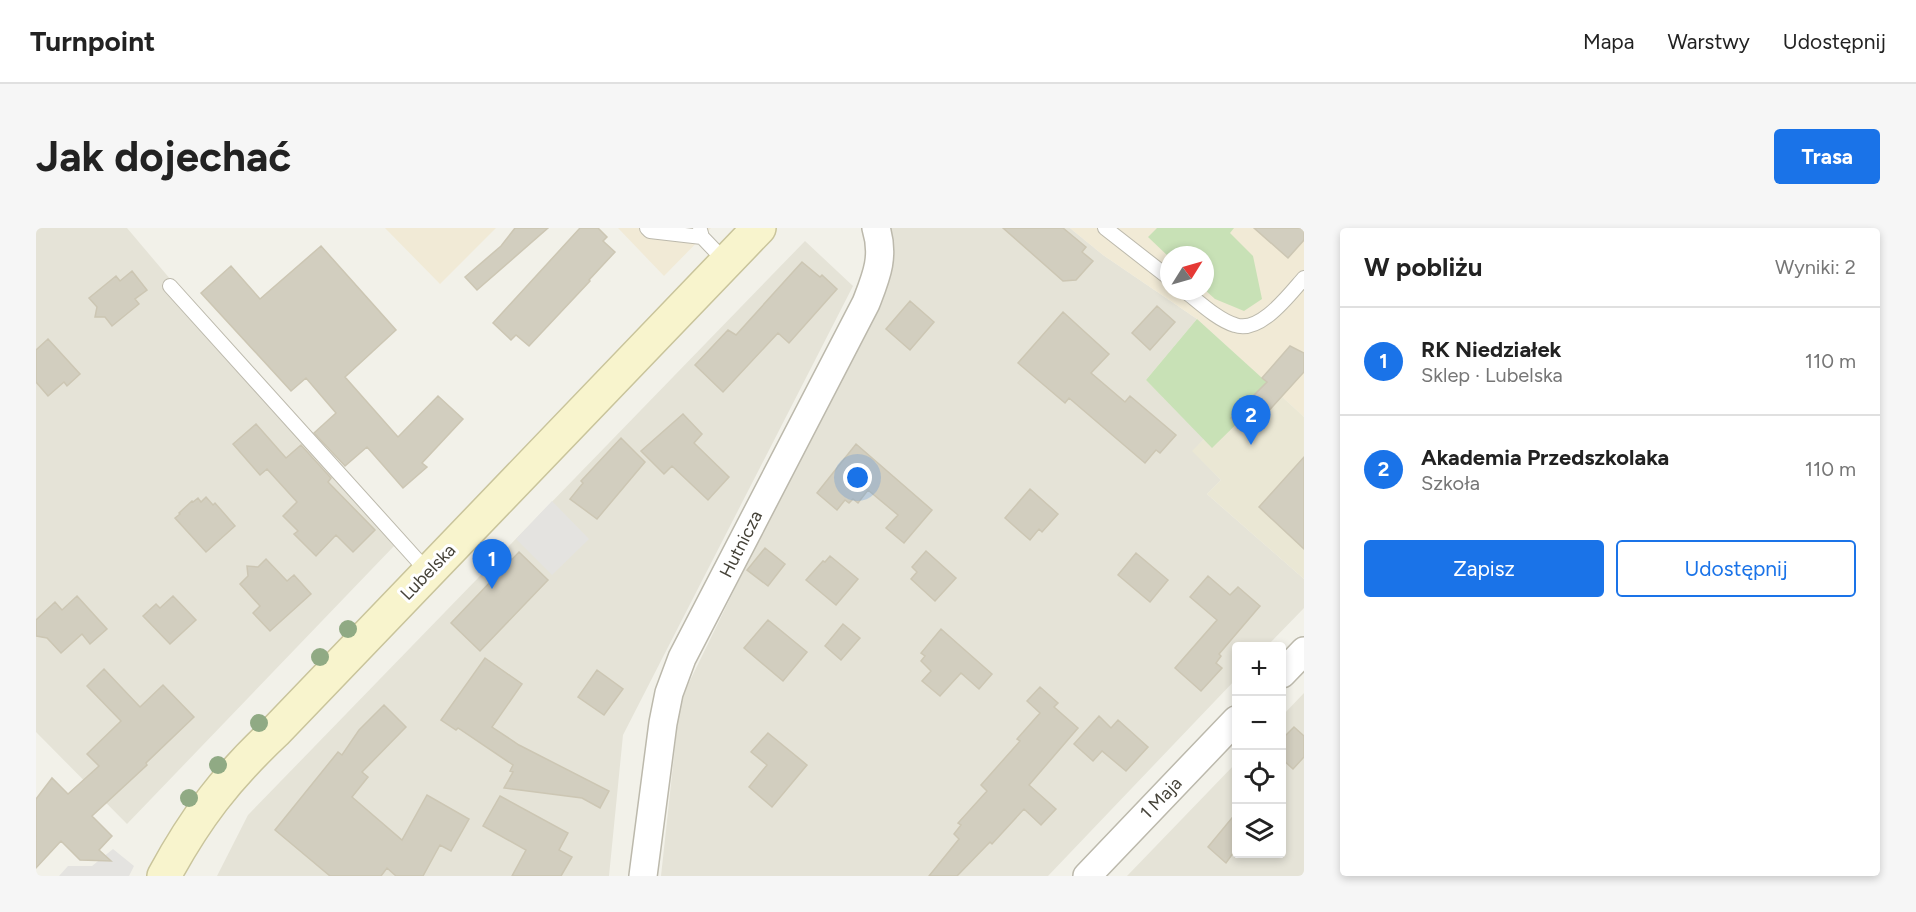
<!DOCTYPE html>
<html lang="pl">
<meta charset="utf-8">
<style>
body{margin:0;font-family:Figtree,sans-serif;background:#f6f6f6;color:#222}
.controls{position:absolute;right:18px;bottom:18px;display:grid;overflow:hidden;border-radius:6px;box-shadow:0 3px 9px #0003}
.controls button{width:54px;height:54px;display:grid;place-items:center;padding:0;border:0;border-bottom:2px solid #e0e0e0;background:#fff;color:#222;font:30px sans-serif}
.compass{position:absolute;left:1124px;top:18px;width:54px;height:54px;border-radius:50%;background:#fff;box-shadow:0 3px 9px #0003;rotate:53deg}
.you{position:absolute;left:822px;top:250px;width:21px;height:21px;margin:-15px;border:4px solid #fff;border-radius:50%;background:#1a73e8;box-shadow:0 0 0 9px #1a73e833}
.badge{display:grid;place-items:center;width:39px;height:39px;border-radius:50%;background:#1a73e8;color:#fff;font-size:20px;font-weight:700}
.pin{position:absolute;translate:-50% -50px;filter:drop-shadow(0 2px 3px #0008)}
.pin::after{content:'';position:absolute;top:32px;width:21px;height:18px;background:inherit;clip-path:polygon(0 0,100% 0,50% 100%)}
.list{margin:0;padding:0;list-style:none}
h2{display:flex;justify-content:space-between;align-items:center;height:78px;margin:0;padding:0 24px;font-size:26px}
h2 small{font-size:20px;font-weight:400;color:#767676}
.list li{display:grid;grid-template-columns:39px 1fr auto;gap:18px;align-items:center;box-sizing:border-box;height:108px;padding:0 24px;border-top:2px solid #e0e0e0}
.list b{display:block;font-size:22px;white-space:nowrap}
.list p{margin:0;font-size:20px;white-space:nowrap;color:#767676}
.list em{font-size:20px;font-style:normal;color:#767676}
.actions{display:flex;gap:12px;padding:18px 24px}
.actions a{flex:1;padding:14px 0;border:2px solid #1a73e8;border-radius:6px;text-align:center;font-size:21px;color:#1a73e8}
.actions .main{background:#1a73e8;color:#fff}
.icon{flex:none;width:33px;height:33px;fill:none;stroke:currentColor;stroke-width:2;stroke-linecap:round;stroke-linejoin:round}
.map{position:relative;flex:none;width:1268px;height:648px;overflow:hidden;border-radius:6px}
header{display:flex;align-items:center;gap:36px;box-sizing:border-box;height:84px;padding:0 30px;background:#fff;border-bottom:2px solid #e0e0e0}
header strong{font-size:28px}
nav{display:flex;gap:33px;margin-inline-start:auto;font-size:21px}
.intro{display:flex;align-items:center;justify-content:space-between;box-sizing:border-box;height:144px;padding:0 36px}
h1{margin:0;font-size:42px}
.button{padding:15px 27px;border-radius:6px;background:#1a73e8;color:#fff;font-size:21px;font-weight:700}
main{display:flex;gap:36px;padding:0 36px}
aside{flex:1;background:#fff;border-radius:6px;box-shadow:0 3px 9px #0003}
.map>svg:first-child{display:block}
.residential{fill:#e5e3d7}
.commercial{fill:#f1ead6;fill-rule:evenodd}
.education{fill:#eae7d4}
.green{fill:#c8e1b6}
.parking{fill:#e4e3e0}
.building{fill:#d2cebf;stroke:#ccc6b3;stroke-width:1.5}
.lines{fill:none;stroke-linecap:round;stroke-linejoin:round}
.lane-casing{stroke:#bcb9ac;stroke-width:16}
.street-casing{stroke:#bcb9ac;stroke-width:30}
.secondary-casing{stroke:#c9c49b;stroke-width:36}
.lane{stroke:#fff;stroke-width:14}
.street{stroke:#fff;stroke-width:27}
.secondary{stroke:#f8f4cd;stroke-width:33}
.tree{fill:#90aa84}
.labels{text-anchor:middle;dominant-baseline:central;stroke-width:6;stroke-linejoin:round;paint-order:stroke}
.street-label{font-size:18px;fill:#454238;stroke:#fff}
</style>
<header>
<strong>Turnpoint</strong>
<nav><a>Mapa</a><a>Warstwy</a><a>Udostępnij</a></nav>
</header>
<div class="intro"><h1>Jak dojechać</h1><a class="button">Trasa</a></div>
<main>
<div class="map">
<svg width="1268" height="648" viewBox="0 0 1268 648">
<rect width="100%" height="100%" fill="#f2f1e9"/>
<!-- residential -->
<path class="residential" d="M 0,0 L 91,0 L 359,317 L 91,596 L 0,504 Z
M 850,0 L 1034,0 L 1067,27 L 1161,91 L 1110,152 L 1168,211 L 1157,223 L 1185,252 L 1171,266 L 1268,351 L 1268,380 L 1231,418 L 1200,418 L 1200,451 L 1012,648 L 625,648 L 644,473 L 835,82 Z
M 769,13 L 817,58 L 587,507 L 573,648 L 181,648 L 212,587 Z
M 1268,465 L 1268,648 L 1091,648 L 1200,535 L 1200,626 L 1246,626 L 1246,488 Z"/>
<!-- commercial -->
<path class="commercial" d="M 349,0 L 460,0 L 404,56 Z
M 582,0 L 675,0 L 628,48 Z
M 1034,0 L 1268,0 L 1268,189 L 1161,91 L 1067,27 ZM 1133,27 L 1169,27 L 1169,63 L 1133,63 Z"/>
<!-- education -->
<path class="education" d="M 1161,91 L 1268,189 L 1268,351 L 1171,266 L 1185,252 L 1156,223 L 1168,211 L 1110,152 Z"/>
<!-- green -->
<path class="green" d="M 1121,0 L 1198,0 L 1194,5 L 1217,28 L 1226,71 L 1208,83 L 1179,71 L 1169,62 L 1169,27 L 1133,27 L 1133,29 L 1112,9 Z
M 1161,91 L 1237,160 L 1176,220 L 1110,152 Z"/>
<!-- parking -->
<path class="parking" d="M 516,273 L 553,311 L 516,347 L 480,311 Z
M 77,621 L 98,638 L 93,648 L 23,648 L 32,638 L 56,638 Z"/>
<!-- building -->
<path class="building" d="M 479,0 L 512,0 L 441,62 L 429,49 L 465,18 Z
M 544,0 L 562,0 L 571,9 L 567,13 L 579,24 L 553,52 L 554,53 L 493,118 L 480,107 L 475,112 L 457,95 Z
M 967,0 L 1027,0 L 1050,19 L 1046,24 L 1057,33 L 1040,52 L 1027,53 Z
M 1218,0 L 1268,0 L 1268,12 L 1252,30 Z
M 285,18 L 360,102 L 309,149 L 362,209 L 402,168 L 427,191 L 386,235 L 391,239 L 367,260 L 331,219 L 309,238 L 278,205 L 300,185 L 270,150 L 255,163 L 165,65 L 195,38 L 224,71 Z
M 766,34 L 784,49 L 786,47 L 801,61 L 753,115 L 742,105 L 687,164 L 659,137 L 692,102 L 700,107 Z
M 96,43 L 111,62 L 99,71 L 103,76 L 76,98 L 69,89 L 59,89 L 61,79 L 53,70 L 80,48 L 84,53 Z
M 874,73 L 898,94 L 874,122 L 850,101 Z
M 1121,78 L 1139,94 L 1114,122 L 1096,105 Z
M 1027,84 L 1073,126 L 1055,145 L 1089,174 L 1094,168 L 1140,207 L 1124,225 L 1120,222 L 1109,235 L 1033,170 L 1029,175 L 982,135 Z
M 12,111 L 44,146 L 31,158 L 28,154 L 12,168 L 0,154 L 0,122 Z
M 1254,118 L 1268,125 L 1268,144 L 1229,187 L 1232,190 L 1211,206 L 1195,190 L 1231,154 L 1226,150 Z
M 647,186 L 666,206 L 658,215 L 693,249 L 672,272 L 636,238 L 628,246 L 605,223 Z
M 220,196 L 250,230 L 265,217 L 295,250 L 292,254 L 339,302 L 317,324 L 300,307 L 280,328 L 258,306 L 262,303 L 247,288 L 261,274 L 231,241 L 224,247 L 197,216 Z
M 585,210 L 609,234 L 561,291 L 534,271 L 547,255 L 545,253 Z
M 820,216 L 896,282 L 868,315 L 850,300 L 862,287 L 832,262 L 822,275 L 817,271 L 813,275 L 809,272 L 801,282 L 781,265 Z
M 1268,229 L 1268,321 L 1223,279 Z
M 994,261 L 1022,286 L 1006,304 L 1003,301 L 994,312 L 969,290 Z
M 170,269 L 177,277 L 179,275 L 199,298 L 170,324 L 139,290 L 144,286 L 143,285 L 156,273 L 157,274 L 162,270 L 165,274 Z
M 729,320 L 749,336 L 732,358 L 711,342 Z
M 890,323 L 920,350 L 899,373 L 875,351 L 881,344 L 876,339 Z
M 483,324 L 512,352 L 444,423 L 415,395 Z
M 1100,325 L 1132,352 L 1114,374 L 1082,347 Z
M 794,328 L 822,351 L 800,377 L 770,352 L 787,333 L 789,334 Z
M 230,331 L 251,353 L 258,347 L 275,366 L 234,403 L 217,385 L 224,378 L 204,356 L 212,348 L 211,338 L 222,339 Z
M 1172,348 L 1194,367 L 1202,359 L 1224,378 L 1183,426 L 1185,428 L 1180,435 L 1186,440 L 1165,463 L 1139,440 L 1181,392 L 1154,369 Z
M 41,368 L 71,401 L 54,416 L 46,406 L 25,425 L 11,410 L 0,408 L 0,392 L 19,374 L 26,382 Z
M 137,368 L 160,392 L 134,416 L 107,388 L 120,376 L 124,380 Z
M 732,392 L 771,424 L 747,453 L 708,420 Z
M 807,396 L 824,410 L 805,432 L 789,418 Z
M 905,401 L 956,446 L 943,461 L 925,445 L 904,468 L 886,453 L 895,443 L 885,433 L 889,428 L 885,425 Z
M 449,430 L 486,456 L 456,499 L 483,517 L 573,563 L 564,580 L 546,570 L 468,560 L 477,544 L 474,543 L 477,537 L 422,500 L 420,502 L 405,492 Z
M 68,441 L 104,479 L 127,457 L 158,489 L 110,535 L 111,537 L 56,588 L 76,608 L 63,622 L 75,633 L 44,632 L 25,613 L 0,640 L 0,571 L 16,550 L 32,566 L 63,538 L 51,526 L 85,493 L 51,458 Z
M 561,442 L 587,461 L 568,487 L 542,469 Z
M 1004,459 L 1022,475 L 1018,479 L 1042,500 L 993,557 L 1020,581 L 1005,597 L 988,581 L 956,616 L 954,614 L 921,648 L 893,648 L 923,611 L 918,606 L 925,597 L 922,595 L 951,563 L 945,557 L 984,513 L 981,511 L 1004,485 L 991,473 Z
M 348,477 L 370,499 L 326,544 L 332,549 L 316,569 L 366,612 L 391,567 L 433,591 L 415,623 L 404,617 L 387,648 L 360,648 L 351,640 L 345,648 L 294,648 L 239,602 L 302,524 L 306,527 L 323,502 Z
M 1063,488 L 1075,500 L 1082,492 L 1112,519 L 1090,543 L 1066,523 L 1057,533 L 1038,516 Z
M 1258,499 L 1268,508 L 1268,529 L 1257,541 L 1245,530 L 1245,512 Z
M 732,505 L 771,537 L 736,579 L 713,559 L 731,537 L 715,524 Z
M 464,568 L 532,605 L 523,622 L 536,629 L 525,648 L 476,648 L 490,622 L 447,598 Z
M 1200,585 L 1200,621 L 1190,635 L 1172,619 Z"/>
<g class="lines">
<defs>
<path id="lane" d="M 611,0 L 614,3 L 666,9
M 1069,0 L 1133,50
M 664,2 L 666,9 L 690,34
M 134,58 L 392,344
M 1149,63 C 1163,74 1182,92 1199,97 C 1224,106 1253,67 1268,50"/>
<path id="street" d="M 1246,446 L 1268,423
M 607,648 L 627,495 L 633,465 L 646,430 L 830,75 C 840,49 849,29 840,0
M 1051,648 L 1200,492"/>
<path id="secondary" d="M 128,648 C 160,589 190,550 239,504 L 723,0"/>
</defs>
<!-- lane casing -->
<use href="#lane" class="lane-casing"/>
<!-- street casing -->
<use href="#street" class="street-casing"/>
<!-- secondary casing -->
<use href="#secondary" class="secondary-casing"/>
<!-- lane -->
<use href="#lane" class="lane"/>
<!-- street -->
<use href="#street" class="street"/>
<!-- secondary -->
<use href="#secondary" class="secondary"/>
</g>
<!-- trees -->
<g class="tree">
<circle cx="312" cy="401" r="9"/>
<circle cx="284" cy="429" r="9"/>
<circle cx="223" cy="495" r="9"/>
<circle cx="182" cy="537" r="9"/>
<circle cx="153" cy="570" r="9"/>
</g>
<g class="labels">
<!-- street labels -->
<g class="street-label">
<text transform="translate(705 316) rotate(-63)">Hutnicza</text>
<text transform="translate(392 344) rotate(-46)">Lubelska</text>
<text transform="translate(1125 570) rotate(-46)">1 Maja</text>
</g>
</g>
</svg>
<div class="controls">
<button>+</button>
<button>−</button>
<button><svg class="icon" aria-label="locate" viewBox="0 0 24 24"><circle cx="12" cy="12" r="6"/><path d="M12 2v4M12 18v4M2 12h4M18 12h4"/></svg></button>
<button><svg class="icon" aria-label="layers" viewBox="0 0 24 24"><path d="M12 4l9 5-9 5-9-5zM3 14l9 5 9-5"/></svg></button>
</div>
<svg class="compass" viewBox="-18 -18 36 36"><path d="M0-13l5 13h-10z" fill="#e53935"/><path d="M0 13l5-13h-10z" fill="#767676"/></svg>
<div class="you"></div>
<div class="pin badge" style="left:456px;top:361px">1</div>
<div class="pin badge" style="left:1215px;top:217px">2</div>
</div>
<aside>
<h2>W pobliżu<small>Wyniki: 2</small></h2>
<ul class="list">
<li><span class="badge">1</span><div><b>RK Niedziałek</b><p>Sklep · Lubelska</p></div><em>110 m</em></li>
<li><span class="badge">2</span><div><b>Akademia Przedszkolaka</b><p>Szkoła</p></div><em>110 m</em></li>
</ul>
<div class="actions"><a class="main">Zapisz</a><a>Udostępnij</a></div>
</aside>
</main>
